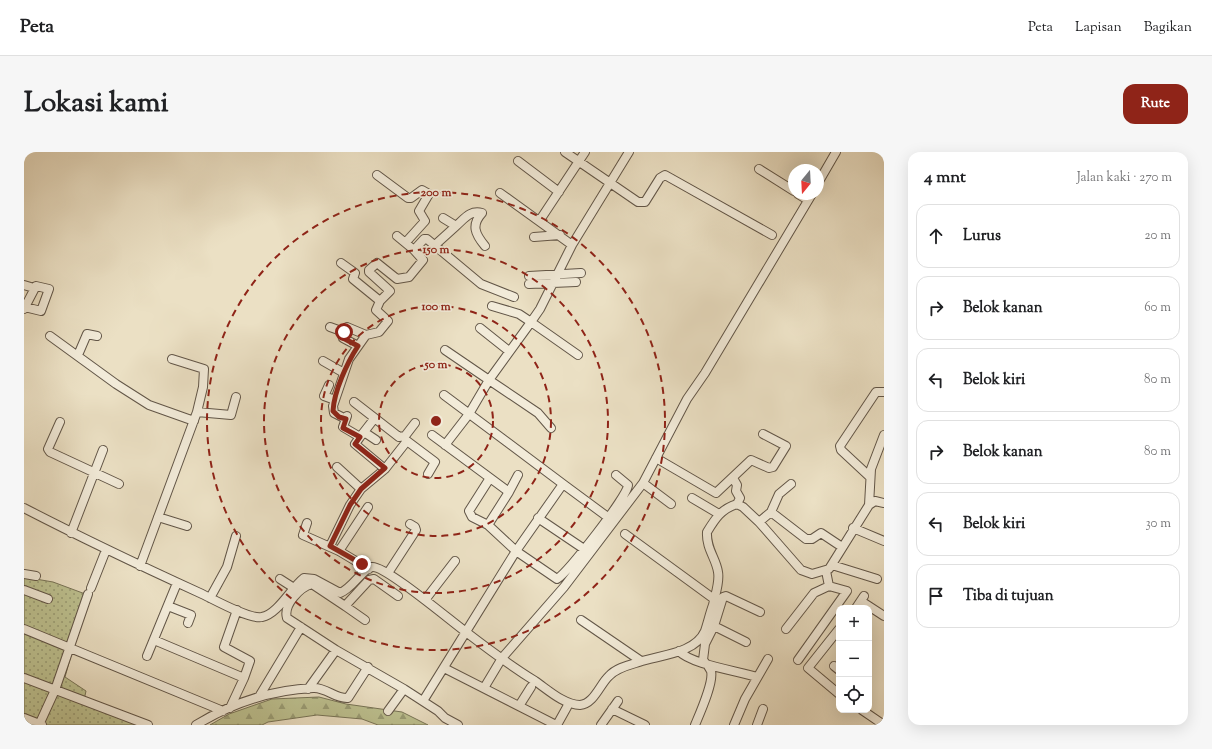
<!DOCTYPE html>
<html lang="id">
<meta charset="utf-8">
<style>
body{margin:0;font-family:"Sorts Mill Goudy",serif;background:#f6f6f6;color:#202124}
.controls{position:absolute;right:12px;bottom:12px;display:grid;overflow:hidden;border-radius:8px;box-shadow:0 4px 16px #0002}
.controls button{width:36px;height:36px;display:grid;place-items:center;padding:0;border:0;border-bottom:1px solid #e0e0e0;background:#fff;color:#202124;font:20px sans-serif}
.compass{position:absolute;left:764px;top:12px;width:36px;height:36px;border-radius:50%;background:#fff;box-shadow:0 4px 16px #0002;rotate:198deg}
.stop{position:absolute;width:12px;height:12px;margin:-9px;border:3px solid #8f2418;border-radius:50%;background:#fff}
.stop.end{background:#8f2418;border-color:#fff;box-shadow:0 1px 4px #0008}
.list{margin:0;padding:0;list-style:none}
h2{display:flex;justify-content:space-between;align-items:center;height:52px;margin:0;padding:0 16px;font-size:17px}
h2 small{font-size:13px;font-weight:400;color:#757577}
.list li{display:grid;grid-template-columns:26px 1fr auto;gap:12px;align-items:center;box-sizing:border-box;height:64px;margin:0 8px 8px;padding:0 8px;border:1px solid #e0e0e0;border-radius:12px}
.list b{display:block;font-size:15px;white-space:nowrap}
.list em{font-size:13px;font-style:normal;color:#757577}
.icon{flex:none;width:22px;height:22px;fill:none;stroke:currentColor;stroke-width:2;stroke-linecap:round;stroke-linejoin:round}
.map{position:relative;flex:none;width:860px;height:573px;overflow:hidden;border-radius:12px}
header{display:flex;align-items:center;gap:24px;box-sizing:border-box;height:56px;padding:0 20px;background:#fff;border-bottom:1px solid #e0e0e0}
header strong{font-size:19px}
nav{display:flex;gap:22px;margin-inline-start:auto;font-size:14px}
.intro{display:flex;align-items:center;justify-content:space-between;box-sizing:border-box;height:96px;padding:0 24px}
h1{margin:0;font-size:28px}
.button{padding:10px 18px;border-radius:12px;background:#8f2418;color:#fff;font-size:14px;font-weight:700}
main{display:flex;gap:24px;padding:0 24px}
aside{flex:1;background:#fff;border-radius:12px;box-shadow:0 4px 16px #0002}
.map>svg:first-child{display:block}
.grass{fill:url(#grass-dots);stroke:#787457}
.forest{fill:url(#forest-firs);stroke:#787457}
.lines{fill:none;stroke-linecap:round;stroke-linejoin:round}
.street-casing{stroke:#625648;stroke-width:10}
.street{stroke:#f2ebd9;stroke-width:8}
.route{stroke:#8f2418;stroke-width:5}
.ring{fill:none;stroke:#8f2418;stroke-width:2;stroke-dasharray:7 5}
.centre{fill:#8f2418;stroke:#f2ebd9;stroke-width:2}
.ring-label{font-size:12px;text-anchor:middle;font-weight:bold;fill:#8f2418;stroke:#f2ebd9;stroke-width:3.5;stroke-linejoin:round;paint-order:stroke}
</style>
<header>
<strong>Peta</strong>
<nav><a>Peta</a><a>Lapisan</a><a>Bagikan</a></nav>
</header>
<div class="intro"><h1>Lokasi kami</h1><a class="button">Rute</a></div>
<main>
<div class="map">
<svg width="860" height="573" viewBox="0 0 860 573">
<defs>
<pattern id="grass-dots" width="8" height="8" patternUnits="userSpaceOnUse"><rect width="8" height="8" fill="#bdc190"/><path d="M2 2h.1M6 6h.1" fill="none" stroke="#9a9d75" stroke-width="1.8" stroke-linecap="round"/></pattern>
<pattern id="forest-firs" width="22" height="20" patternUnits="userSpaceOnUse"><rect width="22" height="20" fill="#bdc190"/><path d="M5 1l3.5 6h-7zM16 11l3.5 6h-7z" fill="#9a9d75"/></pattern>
</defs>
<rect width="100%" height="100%" fill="#ebe0c4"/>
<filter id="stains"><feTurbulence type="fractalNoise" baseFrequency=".005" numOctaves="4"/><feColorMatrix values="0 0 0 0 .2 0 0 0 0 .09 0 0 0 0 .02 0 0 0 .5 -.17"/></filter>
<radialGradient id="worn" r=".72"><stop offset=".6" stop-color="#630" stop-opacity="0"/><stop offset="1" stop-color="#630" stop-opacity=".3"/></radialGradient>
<!-- grass -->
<path class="grass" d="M 0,425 L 29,430 L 64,443 L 41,525 L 62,539 L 60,548 L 121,573 L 0,573 Z"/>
<!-- forest -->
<path class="forest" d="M 295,545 L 322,552 L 378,560 L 404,573 L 354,573 L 338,567 L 293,563 L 244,570 L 238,573 L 186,573 L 205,562 L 248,547 Z"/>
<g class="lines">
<defs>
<path id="street" d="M 541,0 L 614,50 L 621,50 L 636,26 L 641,23 L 748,83
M 494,9 L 535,40
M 735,17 L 770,39
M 353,23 L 384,46 L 387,46 L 398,38 L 405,42 L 395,59 L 401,69 L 382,90
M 794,31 L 812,0
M 476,41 L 548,93
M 774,42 L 784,48
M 516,68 L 561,0
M 432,74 C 441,66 446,58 458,61 C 447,73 451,82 461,94
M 373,84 L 390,98 L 400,87 L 403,87 L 457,132 L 490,145
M 510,85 L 536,83
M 411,93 L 432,74 L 419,66
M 317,111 L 331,121 L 329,127 L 356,149 L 352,158 L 364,169 L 355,180 L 342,183 L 325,207 L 309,254 L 310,261 L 322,267
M 505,124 L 557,121
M 505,132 L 552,130
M 0,133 L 10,136
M 356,149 L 366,139 L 345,120 L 345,118 L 353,111 L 373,127 L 385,125 L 399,108 L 390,98
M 0,157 L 12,134 L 25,137 L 17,159 L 1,155
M 306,175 L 320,180
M 456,176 L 485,199
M 26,184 L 92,232 L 125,253 L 170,269
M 334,194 L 319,186 L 323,175 L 342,183
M 421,198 L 465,228 L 507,170 L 495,162 L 468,154
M 54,203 L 63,182 L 73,184
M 554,203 L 507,170 L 516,157 L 548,93 L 605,0
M 299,209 L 320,221
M 305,233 L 300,244 L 311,248
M 330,250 L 375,285 L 381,284 L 391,271
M 173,260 L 207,263 L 212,245
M 323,264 L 319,275 L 336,285 L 331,292 L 361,317
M 36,270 L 24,297 L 26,300 L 95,332
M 340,280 L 352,288
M 408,283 L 485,340
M 336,285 L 350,267
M 421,293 L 445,262 L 465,228 L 514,261 L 527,276
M 632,306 L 692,341 L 727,308 L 745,316 L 749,315 L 762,294 L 739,282
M 313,315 L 337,337
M 494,323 L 485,340 L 464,373 L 492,399 L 533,427 C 544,420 604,344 604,333 L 592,323
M 846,325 L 817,298 L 816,294 L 852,240 L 860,240
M 709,326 L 713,333 L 712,339 L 716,346 L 713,352
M 619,331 L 647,352
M 539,332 L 585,366
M 668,346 L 695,362
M 845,353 L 847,317 L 860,283
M 0,356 C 58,386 117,414 176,441 C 189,447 226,468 238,465 C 254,462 267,436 280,426 L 290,427 L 316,441 C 329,436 338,417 348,415 C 361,413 428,470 442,480 C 464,497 487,514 511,529 C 523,537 540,553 556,553 C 570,552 576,532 585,524 C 592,516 605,513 615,510 C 635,503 671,502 681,479 C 684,470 686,461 689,453 C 691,443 696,430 694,420 C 692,406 682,397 683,380 C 691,367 697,357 713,352 L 719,355 L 735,370 L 777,418 L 788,422 L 805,417 L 845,353 L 851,349 L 860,351
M 747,360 L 755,342 L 767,332
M 134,365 L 163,374
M 514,366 L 560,397
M 735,370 L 747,360 L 782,387 L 788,387 L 797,381 L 818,395
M 283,371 L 279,383 L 315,399 L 345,417
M 464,373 L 448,365 L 445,359 L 466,326
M 829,376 L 860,389
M 47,381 L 79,298
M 601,382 L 690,447
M 306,394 L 326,353 L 337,337 L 361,317 L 383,289 L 411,310 L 404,322
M 315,399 L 344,355
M 808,413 L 853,427
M 116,414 L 173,260 L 179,235 L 180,217 L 148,207
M 364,421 L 392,378 L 391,375 L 386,372
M 0,422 L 12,424
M 256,427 L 270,436
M 67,436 L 82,398
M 0,438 L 24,447
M 374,444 L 350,427 L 345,428 L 321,454 L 288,432 C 276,435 259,453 263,466 L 312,498 L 380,537 L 414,559 L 421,566 L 434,573
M 186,446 L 203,415 L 212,384
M 401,448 L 431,409
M 837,449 L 860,464
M 144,454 L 167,463 L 164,471
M 321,454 L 341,468
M 832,456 L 840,444
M 213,458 L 200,495 L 226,509 L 220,526
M 557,468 L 617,509
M 690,474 L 722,490
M 0,477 L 199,559
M 762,477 L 790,441 L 805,434
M 815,477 L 784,516 L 815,542
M 130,488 L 220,526 L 206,556
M 655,499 C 666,512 714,519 733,525
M 123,504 L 153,431
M 774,508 L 823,439 L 805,434 L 802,419
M 810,514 L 815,518
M 420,516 L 532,573
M 0,526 L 124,573
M 460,536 L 478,506 L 540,435 L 619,331 L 663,247 L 681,221 L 788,42
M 284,537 L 312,498
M 236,543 L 277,475
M 399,549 L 492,399 L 539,332 L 420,243
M 495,554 L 507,535
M 588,557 L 621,573
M 838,558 L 860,573
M 364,559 L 380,537
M 0,566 L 18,573
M 15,573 L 31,538 L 64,442
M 172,573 C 208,551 247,538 289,536 C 302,535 311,547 324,546 L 344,515
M 533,573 L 543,555
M 577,573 L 594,549
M 671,573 C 676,561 690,530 687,519 C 685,515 682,511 679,508 L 681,492 L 690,474 L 699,445 L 702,444 L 736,460
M 710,573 L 721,547 L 744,507
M 733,573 L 739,557"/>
</defs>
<!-- street casing -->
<use href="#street" class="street-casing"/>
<!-- street -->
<use href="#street" class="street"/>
</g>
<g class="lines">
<!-- route -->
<path class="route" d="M 320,180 L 319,186 L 334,194 C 323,211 310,239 309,259 L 315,265 L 322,267 L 319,276 L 336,285 L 331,292 L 361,316 L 337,337 L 326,353 L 306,394 L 338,412"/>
</g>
<!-- distance rings -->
<g class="ring">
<circle cx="412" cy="269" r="57"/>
<circle cx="412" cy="269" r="115"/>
<circle cx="412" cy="269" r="172"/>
<circle cx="412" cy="269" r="229"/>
</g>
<circle cx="412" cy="269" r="6" class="centre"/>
<g class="ring-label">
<text x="412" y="44">200 m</text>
<text x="412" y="101">150 m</text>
<text x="412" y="158">100 m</text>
<text x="412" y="216">50 m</text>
</g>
<rect width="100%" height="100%" filter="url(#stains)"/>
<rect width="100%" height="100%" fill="url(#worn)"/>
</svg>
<div class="controls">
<button>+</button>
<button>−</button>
<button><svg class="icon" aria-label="locate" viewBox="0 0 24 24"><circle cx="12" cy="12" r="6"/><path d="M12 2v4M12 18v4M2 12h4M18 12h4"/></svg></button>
</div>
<svg class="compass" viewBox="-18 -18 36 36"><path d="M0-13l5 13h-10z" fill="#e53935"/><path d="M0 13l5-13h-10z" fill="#757577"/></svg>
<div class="stop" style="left:320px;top:180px"></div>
<div class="stop end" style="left:338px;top:412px"></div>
</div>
<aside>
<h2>4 mnt<small>Jalan kaki · 270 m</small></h2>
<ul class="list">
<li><svg class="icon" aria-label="ahead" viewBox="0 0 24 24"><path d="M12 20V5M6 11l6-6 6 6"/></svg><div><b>Lurus</b></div><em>20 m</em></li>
<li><svg class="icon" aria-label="right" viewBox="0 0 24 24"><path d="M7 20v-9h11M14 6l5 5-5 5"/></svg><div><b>Belok kanan</b></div><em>60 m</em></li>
<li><svg class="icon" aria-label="left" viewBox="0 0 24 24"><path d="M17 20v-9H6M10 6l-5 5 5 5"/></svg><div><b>Belok kiri</b></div><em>80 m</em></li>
<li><svg class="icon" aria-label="right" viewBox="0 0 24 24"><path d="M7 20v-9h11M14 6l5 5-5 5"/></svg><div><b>Belok kanan</b></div><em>80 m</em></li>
<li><svg class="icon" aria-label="left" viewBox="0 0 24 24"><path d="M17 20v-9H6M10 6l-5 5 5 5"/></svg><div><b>Belok kiri</b></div><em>30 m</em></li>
<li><svg class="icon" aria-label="arrive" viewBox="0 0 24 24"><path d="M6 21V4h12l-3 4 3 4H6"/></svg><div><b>Tiba di tujuan</b></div></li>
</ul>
</aside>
</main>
